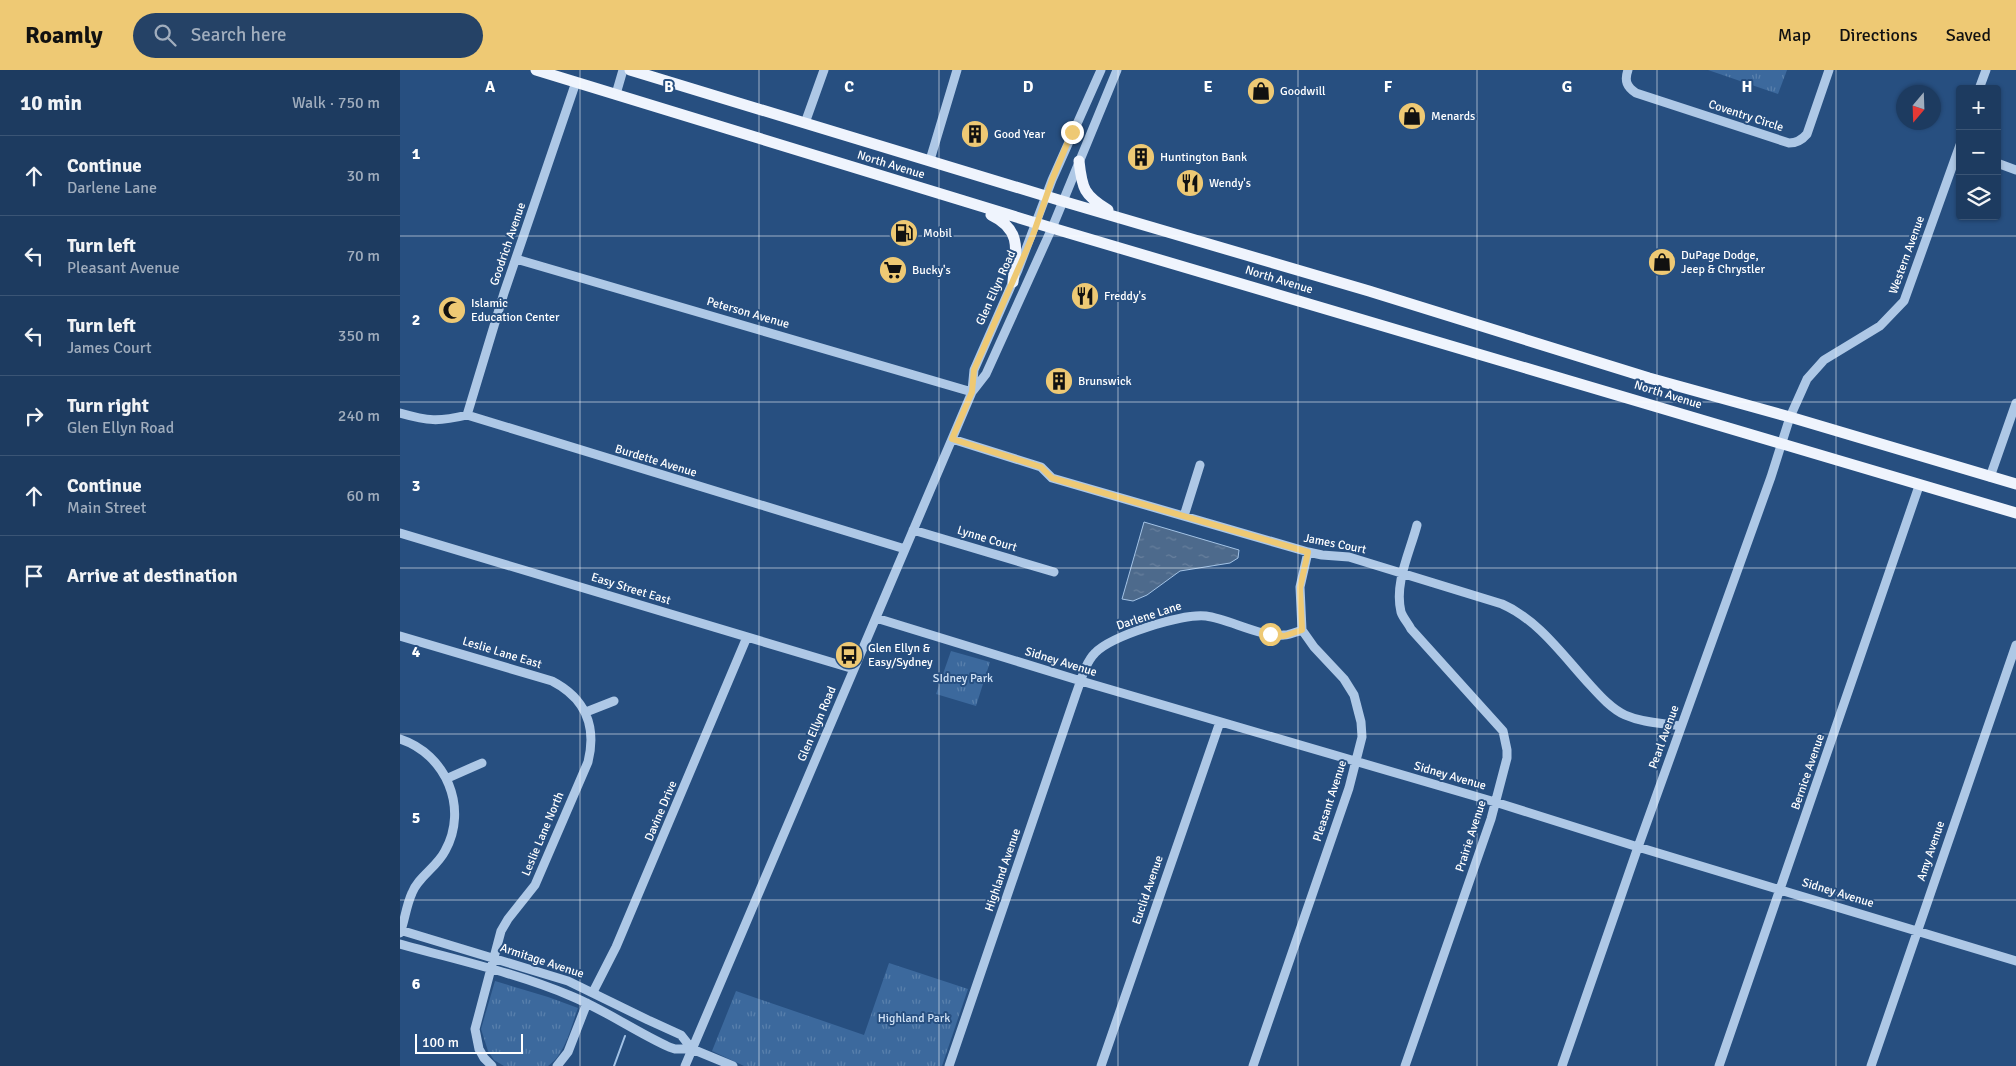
<!DOCTYPE html>
<meta charset="utf-8">
<style>
body{margin:0;font-family:Signika,sans-serif;background:#254266;color:#f1f3f6}
.controls{position:absolute;right:15px;top:15px;display:grid;overflow:hidden;border-radius:5px;box-shadow:0 1px 4px #0004}
.controls button{width:45px;height:45px;display:grid;place-items:center;padding:0;border:0;border-bottom:1px solid #3b5575;background:#1d3b60;color:#f1f3f6;font:25px sans-serif}
.compass{position:absolute;left:1496px;top:15px;width:45px;height:45px;border-radius:50%;background:#1d3b60;box-shadow:0 1px 4px #0004;rotate:199deg}
.scale{position:absolute;left:15px;bottom:12px;width:108px;box-sizing:border-box;padding-left:5px;border:2px solid #fff;border-top:0;font-size:14px;line-height:18px;white-space:nowrap;color:#fff;-webkit-text-stroke:4px #274f80;paint-order:stroke}
.stop{position:absolute;width:15px;height:15px;margin:-11px;border:4px solid #eec974;border-radius:50%;background:#fff}
.stop.end{background:#eec974;border-color:#fff;box-shadow:0 1px 5px #0008}
.list{margin:0;padding:0;list-style:none}
h2{display:flex;justify-content:space-between;align-items:center;height:65px;margin:0;padding:0 20px;font-size:21px}
h2 small{font-size:16px;font-weight:400;color:#a0adbd}
.list li{display:grid;grid-template-columns:32px 1fr auto;gap:15px;align-items:center;box-sizing:border-box;height:80px;padding:0 20px;border-top:1px solid #3b5575}
.list b{display:block;font-size:19px;white-space:nowrap}
.list p{margin:0;font-size:16px;white-space:nowrap;color:#a0adbd}
.list em{font-size:16px;font-style:normal;color:#a0adbd}
.icon{flex:none;width:28px;height:28px;fill:none;stroke:currentColor;stroke-width:2;stroke-linecap:round;stroke-linejoin:round}
.map{position:relative;flex:none;width:1616px;height:996px;overflow:hidden}
header{display:flex;align-items:center;gap:30px;box-sizing:border-box;height:70px;padding:0 25px;background:#eec974;color:#111}
header strong{font-size:24px}
nav{display:flex;gap:28px;margin-inline-start:auto;font-size:18px}
.search{width:350px;height:45px;background:#254266;display:flex;align-items:center;gap:12px;box-sizing:border-box;padding:0 18px;border-radius:28px;color:#a0adbd;font-size:19px}
main{display:flex}
aside{flex:1;background:#1d3b60}
.map>svg:first-child{display:block}
.park{fill:url(#park-tufts)}
.water{fill:url(#water-ripples);stroke:#a3c3e6}
.lines{fill:none;stroke-linecap:round;stroke-linejoin:round}
.stream{stroke:#a3c3e6;stroke-width:2}
.minor{stroke:#aec8e6;stroke-width:9}
.major{stroke:#eff4fd;stroke-width:11}
.route{stroke:#eec974;stroke-width:6}
.grid{fill:none;stroke:#fff;stroke-width:1;stroke-opacity:0.55}
.labels{text-anchor:middle;dominant-baseline:central;stroke-width:4;stroke-linejoin:round;paint-order:stroke}
.poi-label{font-size:12px;fill:#fff;stroke:#274f80;text-anchor:start}
.street-label{font-size:12px;fill:#fff;stroke:#274f80}
.park-label{font-size:12px;fill:#d1e2f5;stroke:#274f80}
.grid-label{font-size:16px;text-anchor:middle;font-weight:bold;fill:#fff;stroke:#274f80;stroke-width:4;stroke-linejoin:round;paint-order:stroke}
</style>
<header>
<strong>Roamly</strong>
<div class="search"><svg class="icon" aria-label="search" viewBox="0 0 24 24"><circle cx="10" cy="10" r="6"/><path d="M15 15l6 6"/></svg>Search here</div>
<nav><a>Map</a><a>Directions</a><a>Saved</a></nav>
</header>
<main>
<aside>
<h2>10 min<small>Walk · 750 m</small></h2>
<ul class="list">
<li><svg class="icon" aria-label="ahead" viewBox="0 0 24 24"><path d="M12 20V5M6 11l6-6 6 6"/></svg><div><b>Continue</b><p>Darlene Lane</p></div><em>30 m</em></li>
<li><svg class="icon" aria-label="left" viewBox="0 0 24 24"><path d="M17 20v-9H6M10 6l-5 5 5 5"/></svg><div><b>Turn left</b><p>Pleasant Avenue</p></div><em>70 m</em></li>
<li><svg class="icon" aria-label="left" viewBox="0 0 24 24"><path d="M17 20v-9H6M10 6l-5 5 5 5"/></svg><div><b>Turn left</b><p>James Court</p></div><em>350 m</em></li>
<li><svg class="icon" aria-label="right" viewBox="0 0 24 24"><path d="M7 20v-9h11M14 6l5 5-5 5"/></svg><div><b>Turn right</b><p>Glen Ellyn Road</p></div><em>240 m</em></li>
<li><svg class="icon" aria-label="ahead" viewBox="0 0 24 24"><path d="M12 20V5M6 11l6-6 6 6"/></svg><div><b>Continue</b><p>Main Street</p></div><em>60 m</em></li>
<li><svg class="icon" aria-label="arrive" viewBox="0 0 24 24"><path d="M6 21V4h12l-3 4 3 4H6"/></svg><div><b>Arrive at destination</b></div></li>
</ul>
</aside>
<div class="map">
<svg width="1616" height="996" viewBox="0 0 1616 996">
<defs>
<pattern id="park-tufts" width="24" height="20" patternUnits="userSpaceOnUse" patternTransform="scale(1.25)"><rect width="24" height="20" fill="#3c699d"/><path d="M3 7l-1-3M5 7V3M7 7l1-3M15 17l-1-3M17 17v-4M19 17l1-3" fill="none" stroke="#5980ac"/></pattern>
<pattern id="water-ripples" width="26" height="14" patternUnits="userSpaceOnUse" patternTransform="scale(1.25)"><rect width="26" height="14" fill="#4d6a8c"/><path d="M2 4q2-2 4 0t4 0M15 11q2-2 4 0t4 0" fill="none" stroke="#68809d"/></pattern>
</defs>
<rect width="100%" height="100%" fill="#274f80"/>
<!-- park -->
<path class="park" d="M 1308,0 L 1387,0 L 1378,24 Z
M 551,581 L 590,592 L 576,636 L 536,624 Z
M 489,893 L 568,919 L 542,996 L 344,996 L 312,981 L 336,921 L 464,965 Z
M 95,911 L 148,927 L 178,938 C 171,957 165,985 148,996 L 104,996 L 94,990 L 88,981 L 81,959 Z"/>
<!-- water -->
<path class="water" d="M 744,452 L 839,480 L 838,488 L 830,493 L 780,501 L 747,525 L 733,531 L 722,529 Z"/>
<g class="lines">
<!-- stream -->
<path class="stream" d="M 214,996 L 225,966"/>
<!-- minor -->
<path class="minor" d="M 1228,0 C 1224,11 1227,17 1236,23 L 1389,73 C 1397,73 1402,70 1407,64 L 1429,0
M 1579,19 L 1586,0
M 216,24 L 223,0
M 405,53 L 424,0
M 530,90 L 557,0
M 1597,93 L 1616,100
M 116,189 L 572,322
M 572,321 L 574,300 L 618,200 L 652,110 L 701,0
M 0,343 C 28,351 38,352 67,345 L 505,479
M 67,345 L 104,223 L 176,12
M 552,369 L 641,397 L 652,408 L 908,482 L 922,485 L 949,487 L 1102,534 C 1139,550 1164,587 1191,616 C 1201,627 1212,639 1225,645 C 1243,653 1263,653 1281,656
M 1590,407 L 1616,333
M 784,446 L 800,395
M 513,460 L 654,502
M 0,463 L 454,599
M 476,548 L 681,611 L 1095,732 L 1238,777 L 1616,891
M 0,566 L 152,611 C 185,628 197,656 188,692 L 135,815 L 108,849 L 101,861 L 75,959 L 79,979 L 84,988 L 92,996
M 186,642 L 214,631
M 0,669 C 46,684 69,738 45,781 C 37,797 18,807 12,823 C 6,836 5,850 0,863
M 48,708 L 82,693
M 0,860 L 168,911 L 248,950 L 281,965 L 292,979
M 0,874 C 57,890 117,903 171,926 C 205,940 236,962 269,977 L 275,979 L 292,979 L 333,996
M 193,922 L 216,877 L 347,567
M 157,996 L 168,982 L 187,933
M 285,996 L 572,322 L 586,304 L 652,158 L 717,0
M 549,996 L 676,624 C 681,611 685,593 695,583 C 711,566 783,543 806,546 C 829,549 863,568 884,565 C 890,565 896,562 902,560
M 701,996 L 820,652
M 853,996 L 949,718 L 962,667 L 961,652 L 954,625 L 944,609 L 914,577 L 902,560 L 900,517 L 908,482
M 1005,996 L 1091,749 L 1107,688 L 1107,680 L 1103,661 L 1011,559 C 1008,553 1003,548 1001,542 C 994,513 1010,482 1017,455
M 1162,996 L 1238,777 L 1371,407 L 1390,347 L 1407,309 L 1424,290 L 1480,256 L 1504,231 L 1560,75
M 1319,996 L 1519,416
M 1471,996 L 1616,575"/>
<!-- major -->
<path class="major" d="M 136,0 L 652,158 L 1616,443
M 230,0 L 662,131 L 969,221 L 1249,308 L 1390,347 L 1616,414
M 679,91 C 682,119 684,125 708,140
M 591,145 C 623,160 616,182 613,212"/>
</g>
<g class="lines">
<!-- route -->
<path class="route" d="M 672,62 L 652,110 L 633,165 L 574,300 L 572,322 L 552,369 L 641,397 L 652,408 L 908,482 L 900,518 L 902,560 L 884,566 L 870,564"/>
</g>
<!-- grid -->
<path class="grid" d="M 180,0 L 180,996M 359,0 L 359,996M 539,0 L 539,996M 718,0 L 718,996M 898,0 L 898,996M 1077,0 L 1077,996M 1257,0 L 1257,996M 1436,0 L 1436,996M 0,166 L 1616,166M 0,332 L 1616,332M 0,498 L 1616,498M 0,664 L 1616,664M 0,830 L 1616,830"/>
<!-- icons -->
<defs>
<symbol id="shop-disc" viewBox="-11 -11 22 22"><circle r="9.5" fill="#eec974" stroke="#274f80"/><path d="M-5-2.5h2.3a2.7 3.5 0 0 1 5.4 0H5L5.5 6h-11ZM-1.5-2.5h3a1.5 2.3 0 0 0-3 0Z" fill="#111"/></symbol>
<symbol id="building-disc" viewBox="-11 -11 22 22"><circle r="9.5" fill="#eec974" stroke="#274f80"/><path d="M-4-6H4V6H1V3H-1V6H-4ZM-2.5-4.3h1.7v1.8h-1.7ZM.8-4.3h1.7v1.8H.8ZM-2.5-1h1.7V.8h-1.7ZM.8-1h1.7V.8H.8Z" fill="#111"/></symbol>
<symbol id="restaurant-disc" viewBox="-11 -11 22 22"><circle r="9.5" fill="#eec974" stroke="#274f80"/><path d="M-5-6h1v4h1v-4h1v4h1v-4h1v5L-1.5 .5V6h-2V.5L-5-1ZM5-6V6H3V1.5H1.5Q1.5-4 5-6Z" fill="#111"/></symbol>
<symbol id="fuel-disc" viewBox="-11 -11 22 22"><circle r="9.5" fill="#eec974" stroke="#274f80"/><path d="M-5.5-6h7V0h2V4h1.3V-2.5L3-4.5l.8-.8L6-3V5H2.5V1h-1V6h-7ZM-4.2-4.7v3.2H.2V-4.7Z" fill="#111"/></symbol>
<symbol id="supermarket-disc" viewBox="-11 -11 22 22"><circle r="9.5" fill="#eec974" stroke="#274f80"/><path d="M-6-5.5h2.5l.6 2H6L4.5 2H-2.5L-4.4-4H-6ZM-1.5 3.2a1.3 1.3 0 1 0 .1 0ZM3 3.2a1.3 1.3 0 1 0 .1 0Z" fill="#111"/></symbol>
<symbol id="mosque-disc" viewBox="-11 -11 22 22"><circle r="9.5" fill="#eec974" stroke="#274f80"/><path d="M3.5-4.9A6 6 0 1 0 3.5 4.9A5 5 0 1 1 3.5-4.9Z" fill="#111"/></symbol>
<symbol id="bus-disc" viewBox="-11 -11 22 22"><circle r="9.5" fill="#eec974" stroke="#274f80"/><path d="M-5-6H5V4H4V6H2V4H-2V6H-4V4H-5ZM-3.5-4V0h7V-4ZM-3.5 1.2v1.5H-2V1.2ZM2 1.2v1.5H3.5V1.2Z" fill="#111"/></symbol>
</defs>
<g fill-rule="evenodd">
<use href="#shop-disc" x="845" y="5" width="32" height="32"/>
<use href="#shop-disc" x="996" y="30" width="32" height="32"/>
<use href="#building-disc" x="559" y="48" width="32" height="32"/>
<use href="#building-disc" x="725" y="71" width="32" height="32"/>
<use href="#restaurant-disc" x="774" y="97" width="32" height="32"/>
<use href="#fuel-disc" x="488" y="147" width="32" height="32"/>
<use href="#shop-disc" x="1246" y="176" width="32" height="32"/>
<use href="#supermarket-disc" x="477" y="184" width="32" height="32"/>
<use href="#restaurant-disc" x="669" y="210" width="32" height="32"/>
<use href="#mosque-disc" x="36" y="224" width="32" height="32"/>
<use href="#building-disc" x="643" y="295" width="32" height="32"/>
<use href="#bus-disc" x="433" y="569" width="32" height="32"/>
</g>
<g class="labels">
<!-- poi labels -->
<g class="poi-label">
<text x="880" y="21">Goodwill</text>
<text x="1031" y="46">Menards</text>
<text x="594" y="64">Good Year</text>
<text x="760" y="87">Huntington Bank</text>
<text x="809" y="113">Wendy's</text>
<text x="523" y="163">Mobil</text>
<text x="1281" y="185">DuPage Dodge,<tspan x="1281" dy="14">Jeep &amp; Chrystler</tspan></text>
<text x="512" y="200">Bucky's</text>
<text x="704" y="226">Freddy's</text>
<text x="71" y="233">Islamic<tspan x="71" dy="14">Education Center</tspan></text>
<text x="678" y="311">Brunswick</text>
<text x="468" y="578">Glen Ellyn &amp;<tspan x="468" dy="14">Easy/Sydney</tspan></text>
</g>
<!-- street labels -->
<g class="street-label">
<text transform="translate(1346 46) rotate(18)">Coventry Circle</text>
<text transform="translate(491 95) rotate(17)">North Avenue</text>
<text transform="translate(108 174) rotate(-71)">Goodrich Avenue</text>
<text transform="translate(1507 185) rotate(-70)">Western Avenue</text>
<text transform="translate(879 210) rotate(17)">North Avenue</text>
<text transform="translate(596 218) rotate(-66)">Glen Ellyn Road</text>
<text transform="translate(348 243) rotate(16)">Peterson Avenue</text>
<text transform="translate(1268 325) rotate(17)">North Avenue</text>
<text transform="translate(256 391) rotate(17)">Burdette Avenue</text>
<text transform="translate(587 469) rotate(17)">Lynne Court</text>
<text transform="translate(935 474) rotate(11)">James Court</text>
<text transform="translate(231 519) rotate(17)">Easy Street East</text>
<text transform="translate(749 546) rotate(-18)">Darlene Lane</text>
<text transform="translate(102 583) rotate(17)">Leslie Lane East</text>
<text transform="translate(661 592) rotate(17)">Sidney Avenue</text>
<text transform="translate(417 654) rotate(-67)">Glen Ellyn Road</text>
<text transform="translate(1264 667) rotate(-70)">Pearl Avenue</text>
<text transform="translate(1408 702) rotate(-71)">Bernice Avenue</text>
<text transform="translate(1050 706) rotate(16)">Sidney Avenue</text>
<text transform="translate(930 731) rotate(-72)">Pleasant Avenue</text>
<text transform="translate(261 741) rotate(-67)">Davine Drive</text>
<text transform="translate(143 764) rotate(-67)">Leslie Lane North</text>
<text transform="translate(1071 766) rotate(-72)">Prairie Avenue</text>
<text transform="translate(1531 781) rotate(-71)">Amy Avenue</text>
<text transform="translate(603 800) rotate(-71)">Highland Avenue</text>
<text transform="translate(748 820) rotate(-71)">Euclid Avenue</text>
<text transform="translate(1438 823) rotate(17)">Sidney Avenue</text>
<text transform="translate(142 891) rotate(18)">Armitage Avenue</text>
</g>
<!-- park labels -->
<g class="park-label">
<text x="563" y="608">SIdney Park</text>
<text x="514" y="948">Highland Park</text>
</g>
</g>
<g class="grid-label">
<text x="90" y="22">A</text>
<text x="269" y="22">B</text>
<text x="449" y="22">C</text>
<text x="628" y="22">D</text>
<text x="808" y="22">E</text>
<text x="988" y="22">F</text>
<text x="1167" y="22">G</text>
<text x="1347" y="22">H</text>
<text x="16" y="89">1</text>
<text x="16" y="255">2</text>
<text x="16" y="421">3</text>
<text x="16" y="587">4</text>
<text x="16" y="753">5</text>
<text x="16" y="919">6</text>
</g>
</svg>
<div class="controls">
<button>+</button>
<button>−</button>
<button><svg class="icon" aria-label="layers" viewBox="0 0 24 24"><path d="M12 4l9 5-9 5-9-5zM3 14l9 5 9-5"/></svg></button>
</div>
<svg class="compass" viewBox="-18 -18 36 36"><path d="M0-13l5 13h-10z" fill="#e53935"/><path d="M0 13l5-13h-10z" fill="#a0adbd"/></svg>
<div class="scale">100 m</div>
<div class="stop" style="left:870px;top:564px"></div>
<div class="stop end" style="left:672px;top:62px"></div>
</div>
</main>
